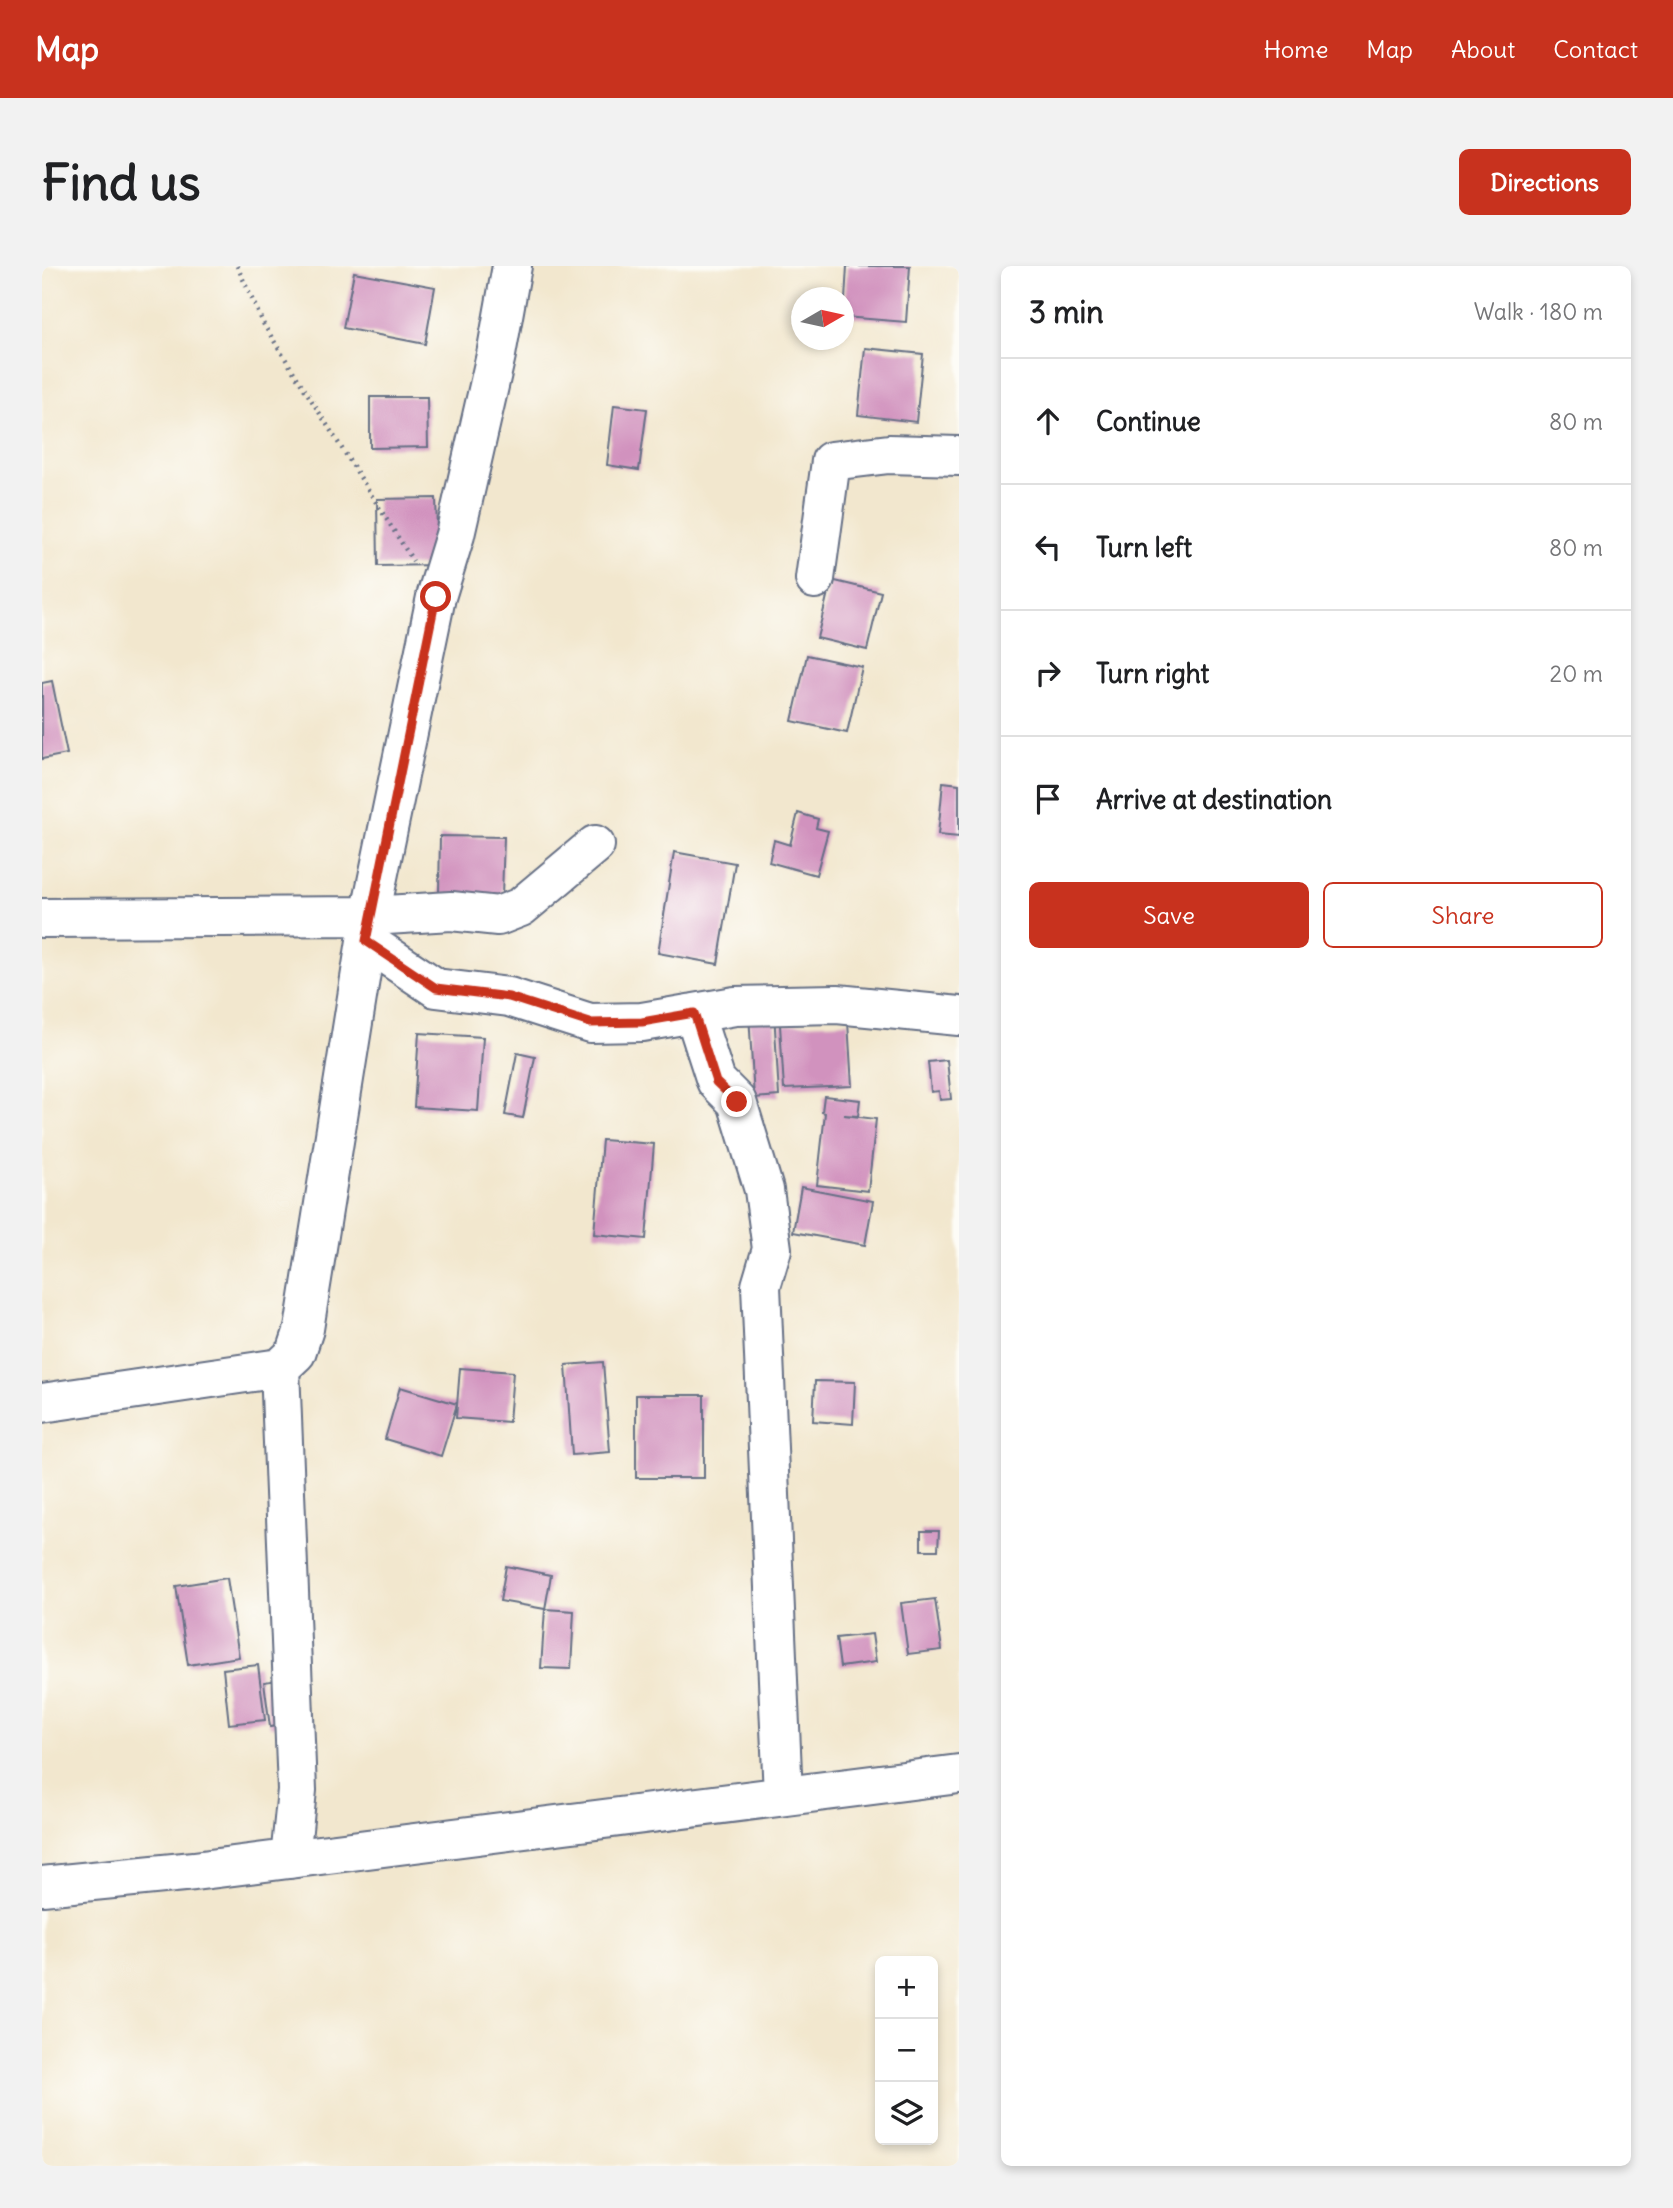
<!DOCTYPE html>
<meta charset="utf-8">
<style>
body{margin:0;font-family:Delius,sans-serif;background:#f2f2f2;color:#202124}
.controls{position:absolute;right:21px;bottom:21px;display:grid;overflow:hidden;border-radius:10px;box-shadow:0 4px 10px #0003}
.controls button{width:63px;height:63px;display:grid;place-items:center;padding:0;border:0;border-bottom:2px solid #e0e0e0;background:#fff;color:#202124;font:35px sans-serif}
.compass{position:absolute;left:749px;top:21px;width:63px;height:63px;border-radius:50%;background:#fff;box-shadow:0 4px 10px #0003;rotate:81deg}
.stop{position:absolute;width:21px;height:21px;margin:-16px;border:5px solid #c8321e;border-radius:50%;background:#fff}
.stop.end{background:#c8321e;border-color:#fff;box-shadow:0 2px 7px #0008}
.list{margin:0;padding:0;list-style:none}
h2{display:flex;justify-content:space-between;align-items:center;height:91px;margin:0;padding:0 28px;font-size:30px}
h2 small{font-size:23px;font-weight:400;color:#757577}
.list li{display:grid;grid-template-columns:46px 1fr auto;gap:21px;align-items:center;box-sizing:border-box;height:126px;padding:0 28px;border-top:2px solid #e0e0e0}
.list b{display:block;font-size:26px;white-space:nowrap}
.list em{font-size:23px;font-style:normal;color:#757577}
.actions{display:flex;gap:14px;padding:21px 28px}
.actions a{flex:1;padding:16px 0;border:2px solid #c8321e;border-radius:10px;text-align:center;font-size:24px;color:#c8321e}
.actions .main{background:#c8321e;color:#fff}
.icon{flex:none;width:38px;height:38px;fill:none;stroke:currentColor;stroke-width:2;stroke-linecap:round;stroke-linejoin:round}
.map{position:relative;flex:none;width:917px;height:1900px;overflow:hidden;border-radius:10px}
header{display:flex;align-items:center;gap:42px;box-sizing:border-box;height:98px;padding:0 35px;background:#c8321e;color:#fff}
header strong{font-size:33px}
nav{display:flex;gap:38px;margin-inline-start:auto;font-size:24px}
.intro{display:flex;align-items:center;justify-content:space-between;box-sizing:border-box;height:168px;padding:0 42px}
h1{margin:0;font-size:49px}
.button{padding:18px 32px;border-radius:10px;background:#c8321e;color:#fff;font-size:24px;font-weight:700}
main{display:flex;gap:42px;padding:0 42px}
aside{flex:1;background:#fff;border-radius:10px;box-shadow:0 4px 10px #0003}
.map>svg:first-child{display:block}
.building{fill:#d192be}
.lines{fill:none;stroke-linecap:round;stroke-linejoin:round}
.minor-casing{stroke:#666f85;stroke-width:42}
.path{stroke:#666f85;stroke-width:4.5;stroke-dasharray:2 5;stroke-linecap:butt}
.minor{stroke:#fff;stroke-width:38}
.route{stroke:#c8321e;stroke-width:9}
</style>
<header>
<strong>Map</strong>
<nav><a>Home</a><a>Map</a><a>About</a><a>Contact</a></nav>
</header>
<div class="intro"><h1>Find us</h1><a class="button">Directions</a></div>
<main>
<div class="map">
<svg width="917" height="1900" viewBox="0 0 917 1900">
<rect width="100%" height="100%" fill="#fdfcf7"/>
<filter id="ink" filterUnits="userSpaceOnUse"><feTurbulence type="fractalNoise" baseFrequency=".0143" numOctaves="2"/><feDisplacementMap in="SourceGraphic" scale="14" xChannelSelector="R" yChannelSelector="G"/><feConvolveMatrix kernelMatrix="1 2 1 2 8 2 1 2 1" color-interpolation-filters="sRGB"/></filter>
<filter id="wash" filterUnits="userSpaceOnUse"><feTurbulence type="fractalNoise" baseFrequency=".00686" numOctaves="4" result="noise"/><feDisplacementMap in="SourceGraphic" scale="28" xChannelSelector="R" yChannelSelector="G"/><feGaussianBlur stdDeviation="1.57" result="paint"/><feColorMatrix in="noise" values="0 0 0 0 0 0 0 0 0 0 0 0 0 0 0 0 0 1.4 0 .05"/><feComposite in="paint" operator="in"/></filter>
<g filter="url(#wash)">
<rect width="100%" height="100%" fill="#f2e7ce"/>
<g id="blocks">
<!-- building -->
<path class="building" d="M 805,0 L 868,0 L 864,56 L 802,51 Z
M 312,6 L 393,21 L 383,78 L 301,62 Z
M 823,82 L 881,88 L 874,156 L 816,149 Z
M 328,131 L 385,131 L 386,181 L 328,182 Z
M 572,139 L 605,143 L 597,204 L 565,199 Z
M 394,232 L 396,299 L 336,300 L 335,233 Z
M 789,314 L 839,326 L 825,384 L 775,372 Z
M 765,389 L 820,401 L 805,467 L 750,455 Z
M 10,415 L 25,488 L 0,493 L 0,417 Z
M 901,516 L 917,518 L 917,571 L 896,569 Z
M 756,547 L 776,553 L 774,562 L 786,565 L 774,609 L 727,596 L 732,574 L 748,579 Z
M 398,570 L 462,571 L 460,630 L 397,628 Z
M 632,586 L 693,597 L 676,698 L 616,687 Z
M 732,746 L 737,830 L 712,832 L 707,748 Z
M 806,756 L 810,820 L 742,823 L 738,759 Z
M 377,767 L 441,771 L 436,845 L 372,841 Z
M 475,787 L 493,791 L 481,852 L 463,849 Z
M 905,794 L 909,833 L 898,834 L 897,825 L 889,826 L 886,796 Z
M 782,830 L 818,834 L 816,850 L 802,849 L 834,853 L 826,925 L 775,919 L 783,847 L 780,846 Z
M 560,874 L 612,878 L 604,973 L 552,968 Z
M 759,921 L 831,935 L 823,979 L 751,966 Z
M 561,1096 L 568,1186 L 530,1189 L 524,1099 Z
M 418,1102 L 471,1106 L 467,1156 L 414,1152 Z
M 773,1115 L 813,1116 L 811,1158 L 771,1155 Z
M 358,1121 L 415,1138 L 399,1190 L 343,1173 Z
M 594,1129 L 662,1129 L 662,1212 L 594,1212 Z
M 879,1265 L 897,1265 L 896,1284 L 879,1284 Z
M 464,1300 L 509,1309 L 503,1343 L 458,1335 Z
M 185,1312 L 197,1391 L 146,1399 L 134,1320 Z
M 893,1333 L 900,1384 L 866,1388 L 859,1337 Z
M 503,1343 L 532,1345 L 529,1403 L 499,1402 Z
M 830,1368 L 834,1396 L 798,1401 L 794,1372 Z
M 216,1399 L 223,1454 L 187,1458 L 181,1403 Z
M 242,1413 L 248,1458 L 228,1461 L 222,1416 Z"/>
</g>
</g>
<g filter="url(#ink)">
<use href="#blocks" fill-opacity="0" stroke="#666f85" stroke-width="2"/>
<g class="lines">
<defs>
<path id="minor" d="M 773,313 L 789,195 L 847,188 L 917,190
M 0,652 L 328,650 L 409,645 L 456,650 L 479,641 L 553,579
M 324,675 L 394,722 L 467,731 L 548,757 L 600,756 L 693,740 L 795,738 L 917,750
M 652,747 L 674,815 L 695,836 L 722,924 L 730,983 L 719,1020 L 741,1530
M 238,1102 L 255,1524 L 248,1593
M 0,1137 L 238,1102 L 254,1087 L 262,1063 L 328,650 L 394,331 L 413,269 L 454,89 L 470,0
M 0,1620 L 152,1605 L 917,1508"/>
</defs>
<!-- minor casing -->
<use href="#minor" class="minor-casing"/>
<!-- path -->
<path class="path" d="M 195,0 L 222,59 L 371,295"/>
<!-- minor -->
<use href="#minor" class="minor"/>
</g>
</g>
<g class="lines" filter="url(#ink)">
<!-- route -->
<path class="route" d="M 394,331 L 324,675 L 394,722 L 467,731 L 548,757 L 600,756 L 652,747 L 674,816 L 695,836"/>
</g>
</svg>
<div class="controls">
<button>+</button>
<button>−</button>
<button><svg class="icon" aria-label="layers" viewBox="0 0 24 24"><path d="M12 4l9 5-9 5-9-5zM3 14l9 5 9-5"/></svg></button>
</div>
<svg class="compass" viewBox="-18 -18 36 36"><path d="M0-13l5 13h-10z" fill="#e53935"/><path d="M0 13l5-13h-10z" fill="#757577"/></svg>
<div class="stop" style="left:394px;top:331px"></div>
<div class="stop end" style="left:695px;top:836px"></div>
</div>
<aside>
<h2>3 min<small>Walk · 180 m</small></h2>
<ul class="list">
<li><svg class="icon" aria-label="ahead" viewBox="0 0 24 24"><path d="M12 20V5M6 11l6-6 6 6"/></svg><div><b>Continue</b></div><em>80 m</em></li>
<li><svg class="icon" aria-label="left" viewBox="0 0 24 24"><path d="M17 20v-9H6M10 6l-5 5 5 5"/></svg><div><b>Turn left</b></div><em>80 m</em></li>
<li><svg class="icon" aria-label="right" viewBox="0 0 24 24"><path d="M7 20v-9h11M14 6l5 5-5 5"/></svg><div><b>Turn right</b></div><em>20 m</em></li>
<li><svg class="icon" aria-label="arrive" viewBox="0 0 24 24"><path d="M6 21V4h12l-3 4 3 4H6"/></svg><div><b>Arrive at destination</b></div></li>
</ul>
<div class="actions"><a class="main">Save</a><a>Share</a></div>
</aside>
</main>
